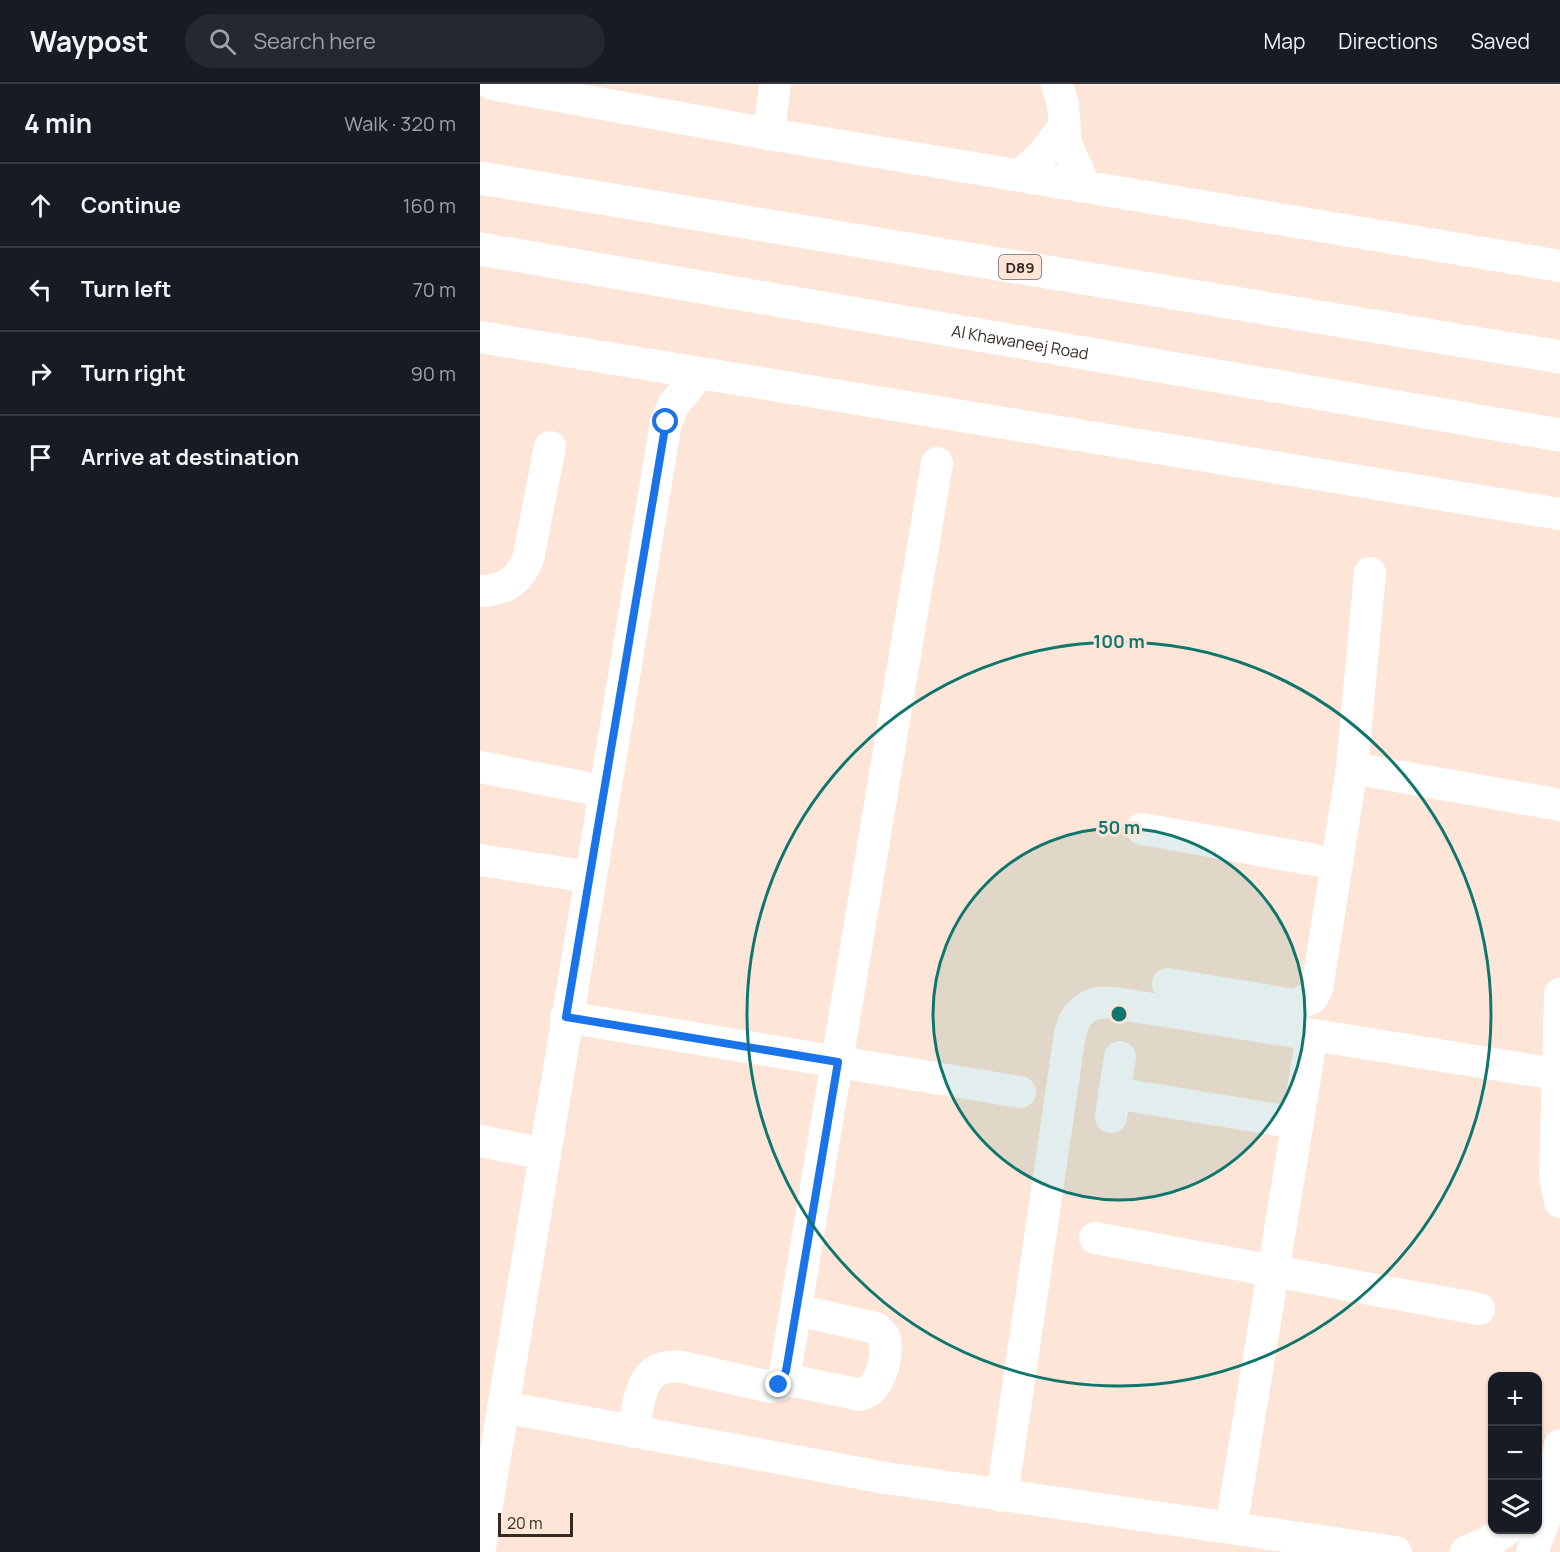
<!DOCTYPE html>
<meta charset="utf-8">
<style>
body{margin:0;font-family:Manrope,sans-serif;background:#242831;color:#f1f3f6}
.controls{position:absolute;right:18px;bottom:18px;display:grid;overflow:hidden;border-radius:12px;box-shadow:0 2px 4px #0004}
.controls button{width:54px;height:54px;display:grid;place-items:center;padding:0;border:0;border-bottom:2px solid #363941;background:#171b24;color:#f1f3f6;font:30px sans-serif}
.scale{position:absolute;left:18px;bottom:15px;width:75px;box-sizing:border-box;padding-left:6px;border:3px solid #352a23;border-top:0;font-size:16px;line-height:21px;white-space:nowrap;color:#352a23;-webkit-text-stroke:4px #fde5d7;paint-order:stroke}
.stop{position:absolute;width:18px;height:18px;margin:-14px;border:4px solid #1a73e8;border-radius:50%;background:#fff}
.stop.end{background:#1a73e8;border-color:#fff;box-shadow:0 2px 6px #0008}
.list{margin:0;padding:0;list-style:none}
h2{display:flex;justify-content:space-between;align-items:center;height:78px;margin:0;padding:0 24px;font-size:26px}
h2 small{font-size:20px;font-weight:400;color:#9ea1a6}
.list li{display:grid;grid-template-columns:39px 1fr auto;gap:18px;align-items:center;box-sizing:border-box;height:84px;padding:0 24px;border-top:2px solid #363941}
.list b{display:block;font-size:22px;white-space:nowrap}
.list em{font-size:20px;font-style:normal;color:#9ea1a6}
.icon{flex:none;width:33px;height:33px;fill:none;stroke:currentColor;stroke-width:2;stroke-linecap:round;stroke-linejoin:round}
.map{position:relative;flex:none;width:1080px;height:1468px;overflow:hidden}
header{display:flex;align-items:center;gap:36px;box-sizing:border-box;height:84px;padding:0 30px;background:#171b24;border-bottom:2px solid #363941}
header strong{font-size:28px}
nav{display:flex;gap:33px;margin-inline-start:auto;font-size:21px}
.search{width:420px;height:54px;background:#242831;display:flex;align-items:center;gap:15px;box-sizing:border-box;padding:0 21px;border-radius:33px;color:#9ea1a6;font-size:22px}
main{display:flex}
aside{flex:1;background:#171b24}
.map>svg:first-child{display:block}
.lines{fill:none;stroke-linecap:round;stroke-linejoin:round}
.minor{stroke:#fff;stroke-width:32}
.highway{stroke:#fff;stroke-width:33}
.route{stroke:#1a73e8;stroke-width:8}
.ring{fill:none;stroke:#0f766e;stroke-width:3}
.labels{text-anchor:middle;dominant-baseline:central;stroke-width:6;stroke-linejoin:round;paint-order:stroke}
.shield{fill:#fde5d7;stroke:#716259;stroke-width:1.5}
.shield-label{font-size:15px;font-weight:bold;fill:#352a23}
.street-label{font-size:16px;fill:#352a23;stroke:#fde5d7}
.centre{fill:#0f766e;stroke:#fde5d7;stroke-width:3}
.ring-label{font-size:18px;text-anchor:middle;font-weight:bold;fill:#0f766e;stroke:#fde5d7;stroke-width:6;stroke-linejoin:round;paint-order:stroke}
</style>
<header>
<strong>Waypost</strong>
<div class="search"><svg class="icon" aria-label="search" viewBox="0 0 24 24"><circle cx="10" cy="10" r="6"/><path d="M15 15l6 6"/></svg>Search here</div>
<nav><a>Map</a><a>Directions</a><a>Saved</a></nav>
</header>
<main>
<aside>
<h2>4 min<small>Walk · 320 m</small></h2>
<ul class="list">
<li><svg class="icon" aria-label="ahead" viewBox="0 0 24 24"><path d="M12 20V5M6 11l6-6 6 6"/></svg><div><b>Continue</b></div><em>160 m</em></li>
<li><svg class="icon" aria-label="left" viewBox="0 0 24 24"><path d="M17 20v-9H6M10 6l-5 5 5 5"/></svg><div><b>Turn left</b></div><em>70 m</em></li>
<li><svg class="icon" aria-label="right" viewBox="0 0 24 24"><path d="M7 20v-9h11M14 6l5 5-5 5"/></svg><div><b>Turn right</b></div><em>90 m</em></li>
<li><svg class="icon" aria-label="arrive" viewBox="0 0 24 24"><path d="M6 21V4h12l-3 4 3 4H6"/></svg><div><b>Arrive at destination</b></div></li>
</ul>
</aside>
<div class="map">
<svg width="1080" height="1468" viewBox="0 0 1080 1468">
<rect width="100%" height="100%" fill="#fde5d7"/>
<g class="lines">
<!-- minor -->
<path class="minor" d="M 12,0 L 289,50 L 1080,182
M 577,0 L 583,21 L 586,60 L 605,102
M 289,50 L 295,0
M 540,92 L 564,69 L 583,44
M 0,253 L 1080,430
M 4,507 C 27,505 39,496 48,475 L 70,363
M 0,683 L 123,707
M 872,684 L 1080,721
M 662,745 L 857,780
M 0,776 L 109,793
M 688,900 L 814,921 L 832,914 L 837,905 L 872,684 L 890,489
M 1080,910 L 1075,1093 L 1080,1118
M 86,933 L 540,1008
M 634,1009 L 817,1039
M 631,1033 L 640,973
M 0,1057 L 64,1070
M 615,1154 L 999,1225
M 304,1295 L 381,1311 C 401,1305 409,1272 404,1252 L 396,1244 L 317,1226
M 23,1323 L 406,1394 L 916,1468
M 153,1348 C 160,1315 159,1278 202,1283 L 291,1303 L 299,1301 L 304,1295 L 457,379
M 522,1412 L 590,950 C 596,925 611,916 635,919 L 1076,990
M 751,1444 L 832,951
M 0,1464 L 186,338 L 194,320 L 219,290
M 986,1468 L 1014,1455 L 1026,1446
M 1052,1468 L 1065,1434 L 1080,1361"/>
<!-- highway -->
<g class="highway">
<path d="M 0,94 L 1080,273"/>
<path id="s1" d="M 0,165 L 1080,351"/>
</g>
</g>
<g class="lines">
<!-- route -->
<path class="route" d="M 186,338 L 86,933 L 358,978 L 306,1287 L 299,1301"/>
</g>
<!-- distance rings -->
<circle cx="639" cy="930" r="186" fill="#0f766e" fill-opacity=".12"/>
<g class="ring">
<circle cx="639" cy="930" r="186"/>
<circle cx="639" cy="930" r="372"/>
</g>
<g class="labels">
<!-- shield labels -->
<rect class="shield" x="519" y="171" width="42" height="24" rx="4.5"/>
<g class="shield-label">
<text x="540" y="183">D89</text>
</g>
<!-- street labels -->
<g class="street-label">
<text stroke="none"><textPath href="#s1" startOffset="548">Al Khawaneej Road</textPath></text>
</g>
</g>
<circle cx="639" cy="930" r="9" class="centre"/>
<g class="ring-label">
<text x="639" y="564">100 m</text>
<text x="639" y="750">50 m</text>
</g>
</svg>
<div class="controls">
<button>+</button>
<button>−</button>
<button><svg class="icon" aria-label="layers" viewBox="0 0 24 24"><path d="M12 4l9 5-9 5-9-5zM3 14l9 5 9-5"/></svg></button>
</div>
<div class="scale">20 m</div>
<div class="stop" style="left:186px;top:338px"></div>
<div class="stop end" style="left:299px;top:1301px"></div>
</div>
</main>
